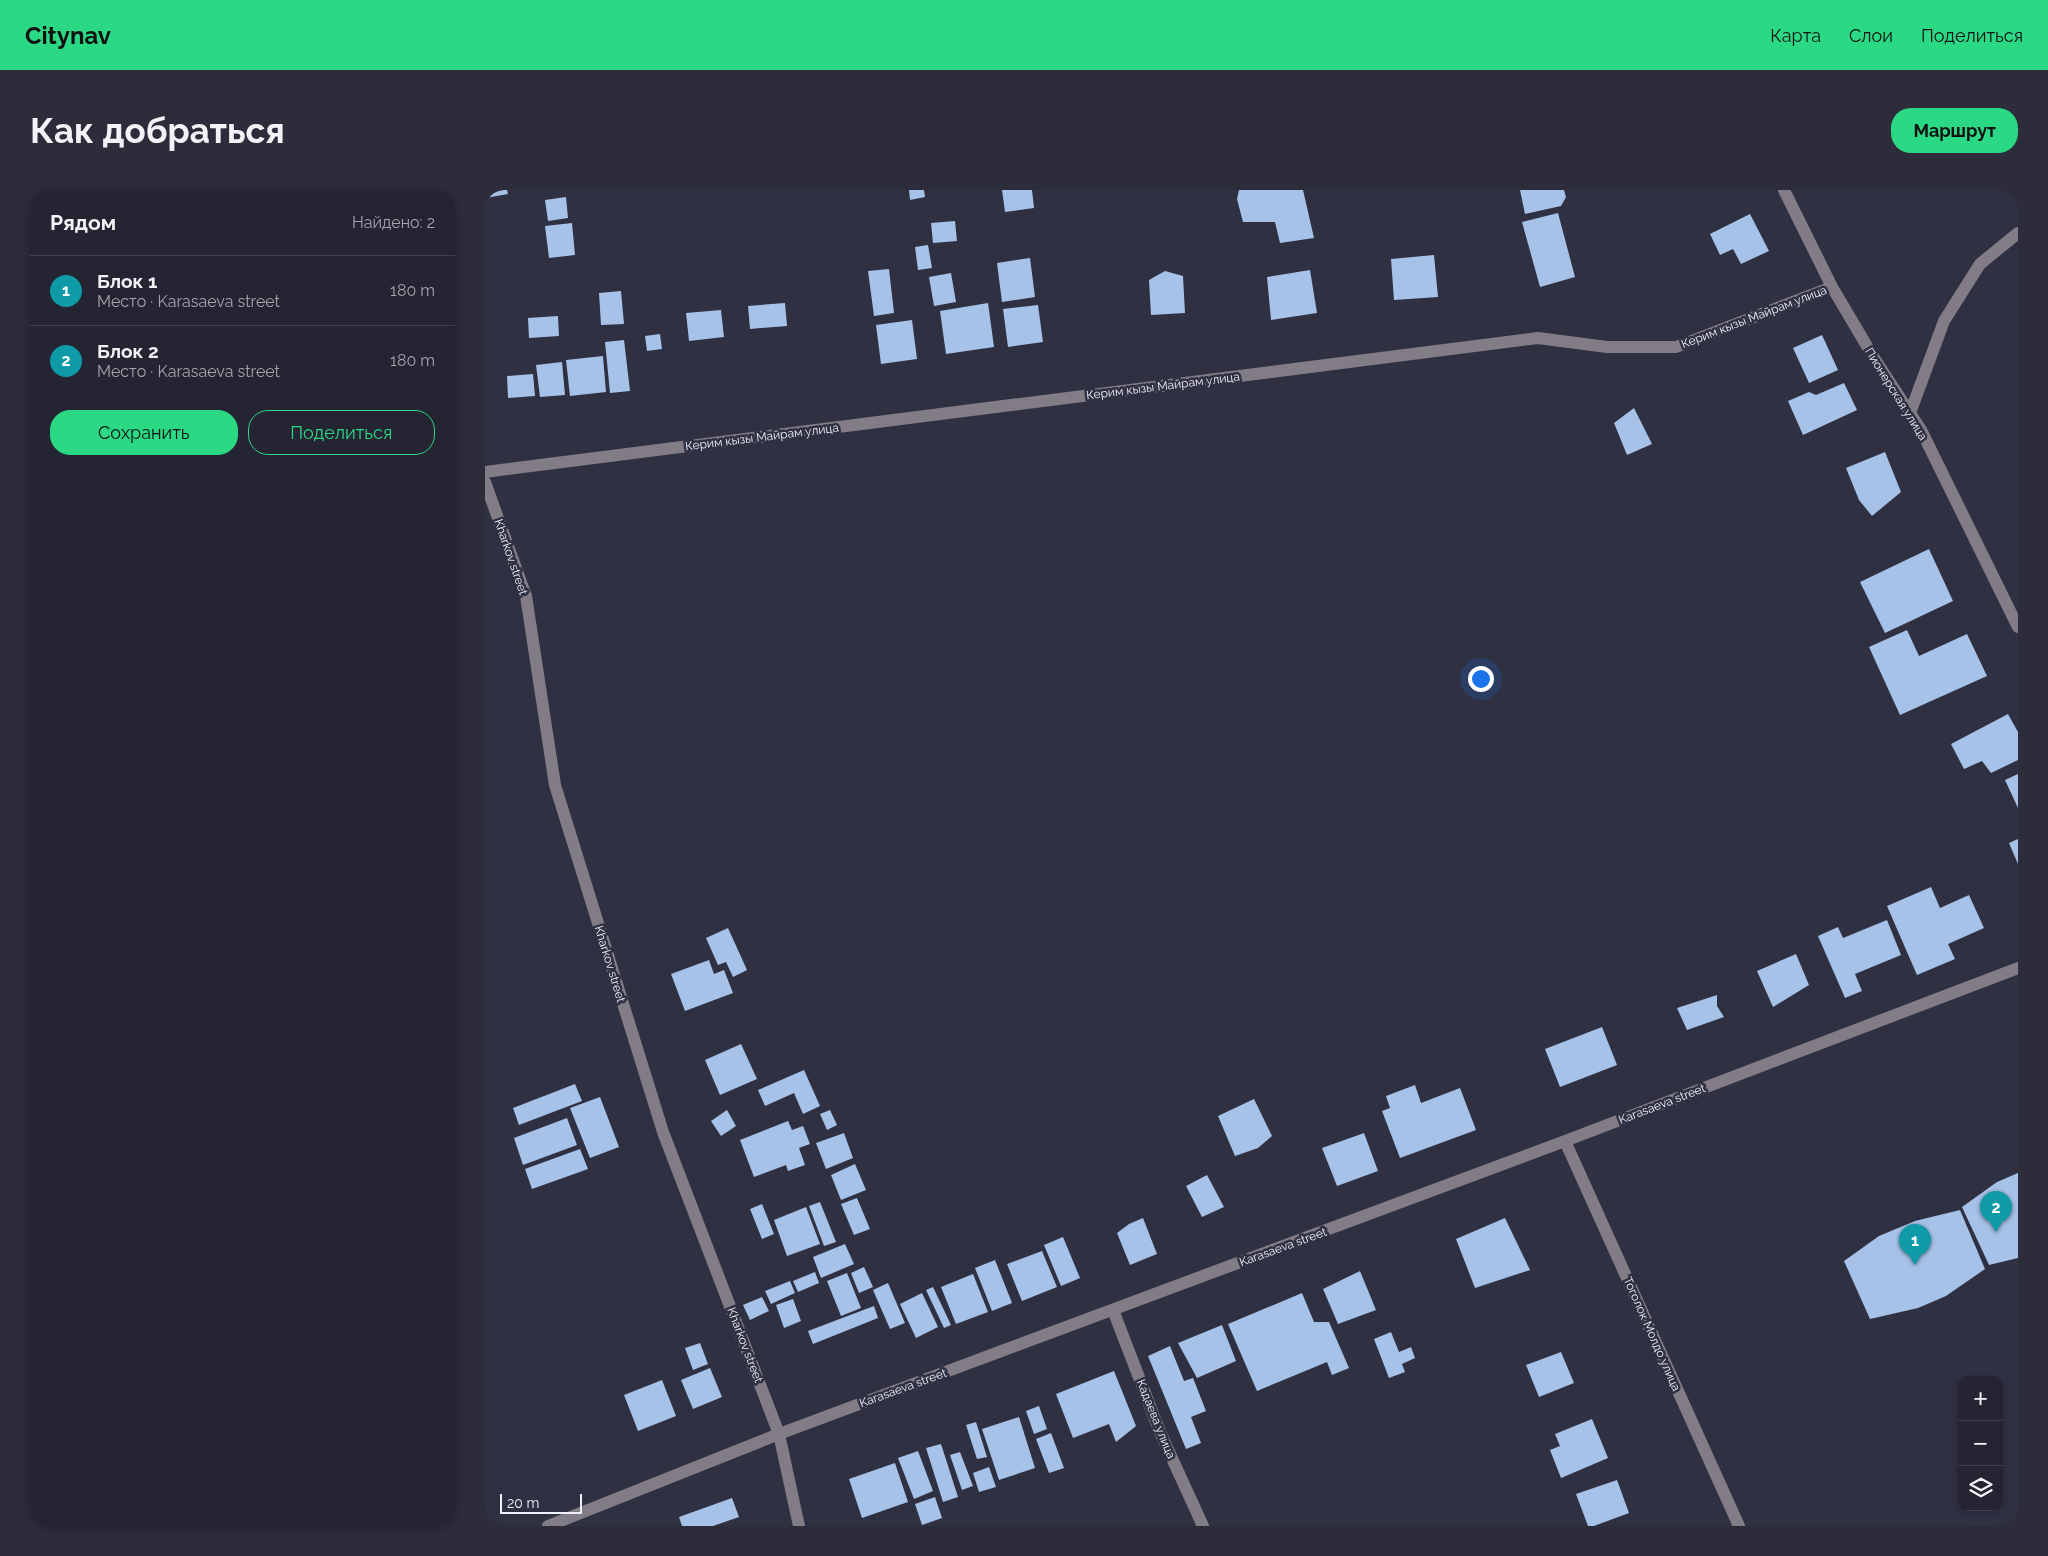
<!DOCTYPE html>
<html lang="ru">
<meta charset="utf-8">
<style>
body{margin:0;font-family:Raleway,sans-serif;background:#2c2c3a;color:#f1f3f6}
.controls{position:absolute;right:15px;bottom:15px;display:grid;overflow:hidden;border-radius:10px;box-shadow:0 2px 8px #0003}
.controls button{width:45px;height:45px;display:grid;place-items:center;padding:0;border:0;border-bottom:1px solid #41414d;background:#242432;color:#f1f3f6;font:25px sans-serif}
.scale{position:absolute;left:15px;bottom:12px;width:82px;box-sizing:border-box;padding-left:5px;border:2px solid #eeeffb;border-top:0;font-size:14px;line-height:18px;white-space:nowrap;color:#eeeffb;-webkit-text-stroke:4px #303043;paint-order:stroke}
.you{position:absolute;left:995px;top:488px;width:18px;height:18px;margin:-12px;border:4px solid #fff;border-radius:50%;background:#1a73e8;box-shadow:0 0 0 8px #1a73e833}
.badge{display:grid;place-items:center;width:32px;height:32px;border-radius:50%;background:#2bd884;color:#fff;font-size:16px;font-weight:700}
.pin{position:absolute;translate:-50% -41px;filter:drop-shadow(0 1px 2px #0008)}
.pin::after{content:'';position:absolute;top:26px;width:18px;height:15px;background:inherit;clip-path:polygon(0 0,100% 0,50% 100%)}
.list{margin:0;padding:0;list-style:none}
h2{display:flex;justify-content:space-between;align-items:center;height:65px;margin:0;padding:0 20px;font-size:21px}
h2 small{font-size:16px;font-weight:400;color:#a3a4ac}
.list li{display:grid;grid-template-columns:32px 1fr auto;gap:15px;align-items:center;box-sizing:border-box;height:70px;padding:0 20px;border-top:1px solid #41414d}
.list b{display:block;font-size:19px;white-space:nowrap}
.list p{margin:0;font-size:16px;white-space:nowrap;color:#a3a4ac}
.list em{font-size:16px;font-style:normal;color:#a3a4ac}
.actions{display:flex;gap:10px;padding:15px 20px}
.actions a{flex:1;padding:11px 0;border:1px solid #2bd884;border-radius:20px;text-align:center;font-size:18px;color:#2bd884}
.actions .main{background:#2bd884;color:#111}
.icon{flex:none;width:28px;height:28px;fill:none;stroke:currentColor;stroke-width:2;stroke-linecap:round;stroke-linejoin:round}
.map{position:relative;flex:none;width:1533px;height:1336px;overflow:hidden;border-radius:20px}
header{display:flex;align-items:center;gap:30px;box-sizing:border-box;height:70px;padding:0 25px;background:#2bd884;color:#111}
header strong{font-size:24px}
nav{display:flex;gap:28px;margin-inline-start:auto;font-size:18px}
.intro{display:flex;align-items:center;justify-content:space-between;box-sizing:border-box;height:120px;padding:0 30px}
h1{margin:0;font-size:35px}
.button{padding:12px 22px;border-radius:20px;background:#2bd884;color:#111;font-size:18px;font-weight:700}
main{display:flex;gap:30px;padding:0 30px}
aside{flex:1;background:#242432;border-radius:20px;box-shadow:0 2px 8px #0003}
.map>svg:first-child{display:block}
.building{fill:#a7c2e9}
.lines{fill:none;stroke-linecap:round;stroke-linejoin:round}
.minor{stroke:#817c85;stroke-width:12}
.labels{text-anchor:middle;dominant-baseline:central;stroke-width:5;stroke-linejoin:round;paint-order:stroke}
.street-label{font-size:12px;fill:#eeeffb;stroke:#303043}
</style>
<header>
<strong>Citynav</strong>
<nav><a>Карта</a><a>Слои</a><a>Поделиться</a></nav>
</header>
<div class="intro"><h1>Как добраться</h1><a class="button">Маршрут</a></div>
<main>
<aside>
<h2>Рядом<small>Найдено: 2</small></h2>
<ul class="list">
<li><span class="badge" style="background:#0f9aa8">1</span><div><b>Блок 1</b><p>Место · Karasaeva street</p></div><em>180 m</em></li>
<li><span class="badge" style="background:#0f9aa8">2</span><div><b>Блок 2</b><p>Место · Karasaeva street</p></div><em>180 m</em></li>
</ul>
<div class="actions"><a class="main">Сохранить</a><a>Поделиться</a></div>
</aside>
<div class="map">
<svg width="1533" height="1336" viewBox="0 0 1533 1336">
<rect width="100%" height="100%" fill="#303043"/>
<!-- building -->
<path class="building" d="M 0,0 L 22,0 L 23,4 L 0,8 Z
M 424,0 L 439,0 L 440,7 L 425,10 Z
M 517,0 L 547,0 L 549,18 L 520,22 Z
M 754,0 L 818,0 L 829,48 L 795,53 L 790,32 L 758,32 L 752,9 Z
M 1035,0 L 1079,0 L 1081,7 L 1076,16 L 1040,24 Z
M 81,7 L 83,28 L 63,31 L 60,10 Z
M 1073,23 L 1090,87 L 1055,97 L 1037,32 Z
M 1265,24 L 1284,61 L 1256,74 L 1248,59 L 1235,65 L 1225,44 Z
M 470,31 L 472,51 L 448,53 L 446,33 Z
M 87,33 L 90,65 L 64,68 L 60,36 Z
M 443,55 L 447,78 L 433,80 L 430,57 Z
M 949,65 L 953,107 L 909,110 L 906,69 Z
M 545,68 L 550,107 L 517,112 L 512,73 Z
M 404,79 L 409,123 L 389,126 L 383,81 Z
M 825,80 L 832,123 L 786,130 L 782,87 Z
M 680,81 L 698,86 L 700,123 L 666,125 L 664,90 Z
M 466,83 L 471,112 L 449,116 L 444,87 Z
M 136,101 L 139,134 L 116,135 L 114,103 Z
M 300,113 L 302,136 L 265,139 L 263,116 Z
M 503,113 L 509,157 L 461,164 L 455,121 Z
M 553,115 L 558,152 L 523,157 L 518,119 Z
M 236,120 L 239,147 L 204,151 L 201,123 Z
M 73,126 L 74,146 L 44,148 L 43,128 Z
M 427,130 L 432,169 L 396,174 L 391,135 Z
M 175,144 L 177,159 L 162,161 L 160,146 Z
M 1337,145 L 1353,180 L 1324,193 L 1308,158 Z
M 139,150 L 145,201 L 125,203 L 120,152 Z
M 118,166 L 121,202 L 85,206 L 81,170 Z
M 77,172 L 80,205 L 55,207 L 51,175 Z
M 48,184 L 50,206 L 23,208 L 22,186 Z
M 1359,193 L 1372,220 L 1318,245 L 1303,211 L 1324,202 L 1331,205 Z
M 1149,218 L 1167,254 L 1142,265 L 1129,233 Z
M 1400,262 L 1416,302 L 1387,326 L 1374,310 L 1361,278 Z
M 1444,359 L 1468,411 L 1400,443 L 1375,392 Z
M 1422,440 L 1434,466 L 1482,444 L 1502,486 L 1415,525 L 1384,457 Z
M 1523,524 L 1533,542 L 1533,570 L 1506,583 L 1497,571 L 1479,579 L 1466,554 Z
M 1533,584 L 1533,618 L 1520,590 Z
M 1533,649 L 1533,674 L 1524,653 Z
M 1446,697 L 1455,718 L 1484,705 L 1499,738 L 1463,754 L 1470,769 L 1432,785 L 1402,716 Z
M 1402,730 L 1416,765 L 1370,784 L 1377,801 L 1360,808 L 1333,746 L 1353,737 L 1358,748 Z
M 243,738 L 262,780 L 248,787 L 241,772 L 233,775 L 221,748 Z
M 1311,764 L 1324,795 L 1288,817 L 1272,781 Z
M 224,770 L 229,784 L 239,780 L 248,803 L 200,821 L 186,784 Z
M 1232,805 L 1232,816 L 1239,827 L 1202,840 L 1192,818 Z
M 1117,837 L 1132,875 L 1075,897 L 1060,859 Z
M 256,854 L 272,889 L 235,905 L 220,870 Z
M 319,880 L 335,916 L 318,924 L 309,903 L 280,916 L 273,900 Z
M 90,894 L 97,911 L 34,935 L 28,918 Z
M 930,895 L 936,913 L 975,898 L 991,940 L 915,968 L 897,921 L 905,918 L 901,906 Z
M 115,907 L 134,957 L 105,968 L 85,918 Z
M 769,909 L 787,946 L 773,958 L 750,966 L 733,926 Z
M 242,920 L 251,936 L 236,946 L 226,931 Z
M 345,920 L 352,935 L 342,940 L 335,924 Z
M 82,928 L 92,955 L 38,975 L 29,948 Z
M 303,931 L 307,940 L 318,936 L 325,954 L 314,958 L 320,975 L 303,981 L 301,975 L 269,987 L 255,950 Z
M 359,943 L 368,968 L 341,979 L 331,953 Z
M 879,943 L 893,981 L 852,996 L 837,958 Z
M 95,959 L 103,979 L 47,999 L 40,979 Z
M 370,974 L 381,1000 L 356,1010 L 346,985 Z
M 1533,983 L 1533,1068 L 1504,1075 L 1477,1017 L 1512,992 Z
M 722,985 L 739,1017 L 717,1027 L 701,996 Z
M 372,1008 L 385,1039 L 369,1045 L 356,1014 Z
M 335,1012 L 351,1052 L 339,1056 L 324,1016 Z
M 277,1014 L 289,1044 L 277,1049 L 265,1019 Z
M 321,1017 L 335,1054 L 302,1066 L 289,1030 Z
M 1475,1020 L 1500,1079 L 1461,1106 L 1433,1118 L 1385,1129 L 1359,1071 L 1394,1046 L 1430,1031 Z
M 658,1028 L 672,1064 L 645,1075 L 632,1043 L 644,1034 Z
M 1020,1028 L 1045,1080 L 990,1098 L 971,1049 Z
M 578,1047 L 595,1088 L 576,1096 L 559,1055 Z
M 360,1054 L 369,1074 L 336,1088 L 328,1067 Z
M 557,1061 L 572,1097 L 537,1111 L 522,1074 Z
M 510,1070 L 527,1113 L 507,1121 L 490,1078 Z
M 379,1077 L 388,1097 L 374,1103 L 366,1083 Z
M 875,1081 L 891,1120 L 853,1134 L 838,1099 Z
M 330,1082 L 334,1093 L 313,1102 L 308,1091 Z
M 362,1083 L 376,1118 L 356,1126 L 342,1091 Z
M 488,1084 L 503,1122 L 471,1134 L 456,1097 Z
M 305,1091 L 310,1103 L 286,1114 L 280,1101 Z
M 403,1093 L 420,1133 L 405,1139 L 388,1100 Z
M 448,1097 L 466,1135 L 459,1138 L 441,1100 Z
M 437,1103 L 453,1137 L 431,1148 L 415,1114 Z
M 817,1103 L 829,1132 L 844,1132 L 864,1178 L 847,1185 L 842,1172 L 772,1201 L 743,1134 Z
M 277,1107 L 284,1121 L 265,1130 L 258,1115 Z
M 308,1109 L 316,1131 L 299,1138 L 291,1115 Z
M 389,1116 L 393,1128 L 328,1154 L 323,1141 Z
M 737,1135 L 751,1171 L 712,1188 L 693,1153 Z
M 906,1142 L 914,1162 L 926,1157 L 930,1168 L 917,1174 L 920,1182 L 904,1188 L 889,1149 Z
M 215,1153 L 223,1174 L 208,1180 L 200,1158 Z
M 685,1156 L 699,1191 L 708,1188 L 721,1221 L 706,1227 L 716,1253 L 701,1259 L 663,1166 Z
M 1076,1162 L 1089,1193 L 1054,1207 L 1041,1175 Z
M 225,1178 L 237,1207 L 208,1219 L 196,1190 Z
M 629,1181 L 651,1236 L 631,1252 L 624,1234 L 588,1248 L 571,1204 Z
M 177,1190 L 191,1226 L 153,1241 L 139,1205 Z
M 554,1216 L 562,1239 L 549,1244 L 541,1221 Z
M 534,1227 L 550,1278 L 514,1290 L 497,1239 Z
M 1107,1229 L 1123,1268 L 1076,1288 L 1065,1260 L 1075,1256 L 1070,1244 Z
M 491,1232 L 502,1267 L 492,1269 L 481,1235 Z
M 566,1243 L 579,1278 L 564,1283 L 551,1249 Z
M 456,1254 L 473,1307 L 458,1312 L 441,1258 Z
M 433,1261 L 448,1301 L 429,1309 L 413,1268 Z
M 475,1262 L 488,1296 L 477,1300 L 465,1265 Z
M 410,1273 L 423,1312 L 377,1328 L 364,1289 Z
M 504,1277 L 511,1297 L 494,1302 L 488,1283 Z
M 1132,1290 L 1144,1323 L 1109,1336 L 1103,1336 L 1091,1304 Z
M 450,1307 L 457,1328 L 437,1335 L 430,1314 Z
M 247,1308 L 254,1327 L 228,1336 L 197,1336 L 194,1327 Z"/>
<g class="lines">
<!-- minor -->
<path class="minor" d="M 1299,0 L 1347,97 L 1389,168 L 1436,240 L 1533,437
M 1425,223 L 1459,131 L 1495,74 L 1533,43
M 0,282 L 1053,148 L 1122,157 L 1191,157 L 1347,97
M 0,292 L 41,406 L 70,595 L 178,942 L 294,1244 L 314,1336
M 1080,951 L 1254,1336
M 628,1120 L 675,1242 L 718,1336
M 63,1336 L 294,1244 L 1080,951 L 1533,778"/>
</g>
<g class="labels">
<!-- street labels -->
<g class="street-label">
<text transform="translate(1269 127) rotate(-21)">Керим кызы Майрам улица</text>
<text transform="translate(678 196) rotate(-7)">Керим кызы Майрам улица</text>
<text transform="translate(1411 204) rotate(58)">Пионерская улица</text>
<text transform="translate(277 247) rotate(-7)">Керим кызы Майрам улица</text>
<text transform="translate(26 367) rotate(71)">Kharkov street</text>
<text transform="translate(125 774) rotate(73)">Kharkov street</text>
<text transform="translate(1177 914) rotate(-21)">Karasaeva street</text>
<text transform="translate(798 1057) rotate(-20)">Karasaeva street</text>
<text transform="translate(1167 1144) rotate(66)">Тоголок Молдо улица</text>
<text transform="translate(260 1155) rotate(69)">Kharkov street</text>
<text transform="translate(418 1198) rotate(-20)">Karasaeva street</text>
<text transform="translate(671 1229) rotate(68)">Кадаева улица</text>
</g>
</g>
</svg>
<div class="controls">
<button>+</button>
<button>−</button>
<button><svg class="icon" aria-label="layers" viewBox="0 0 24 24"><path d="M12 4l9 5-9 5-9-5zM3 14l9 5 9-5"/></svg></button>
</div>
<div class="scale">20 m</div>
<div class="you"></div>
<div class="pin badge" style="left:1430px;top:1075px;background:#0f9aa8">1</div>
<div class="pin badge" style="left:1511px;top:1042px;background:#0f9aa8">2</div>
</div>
</main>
